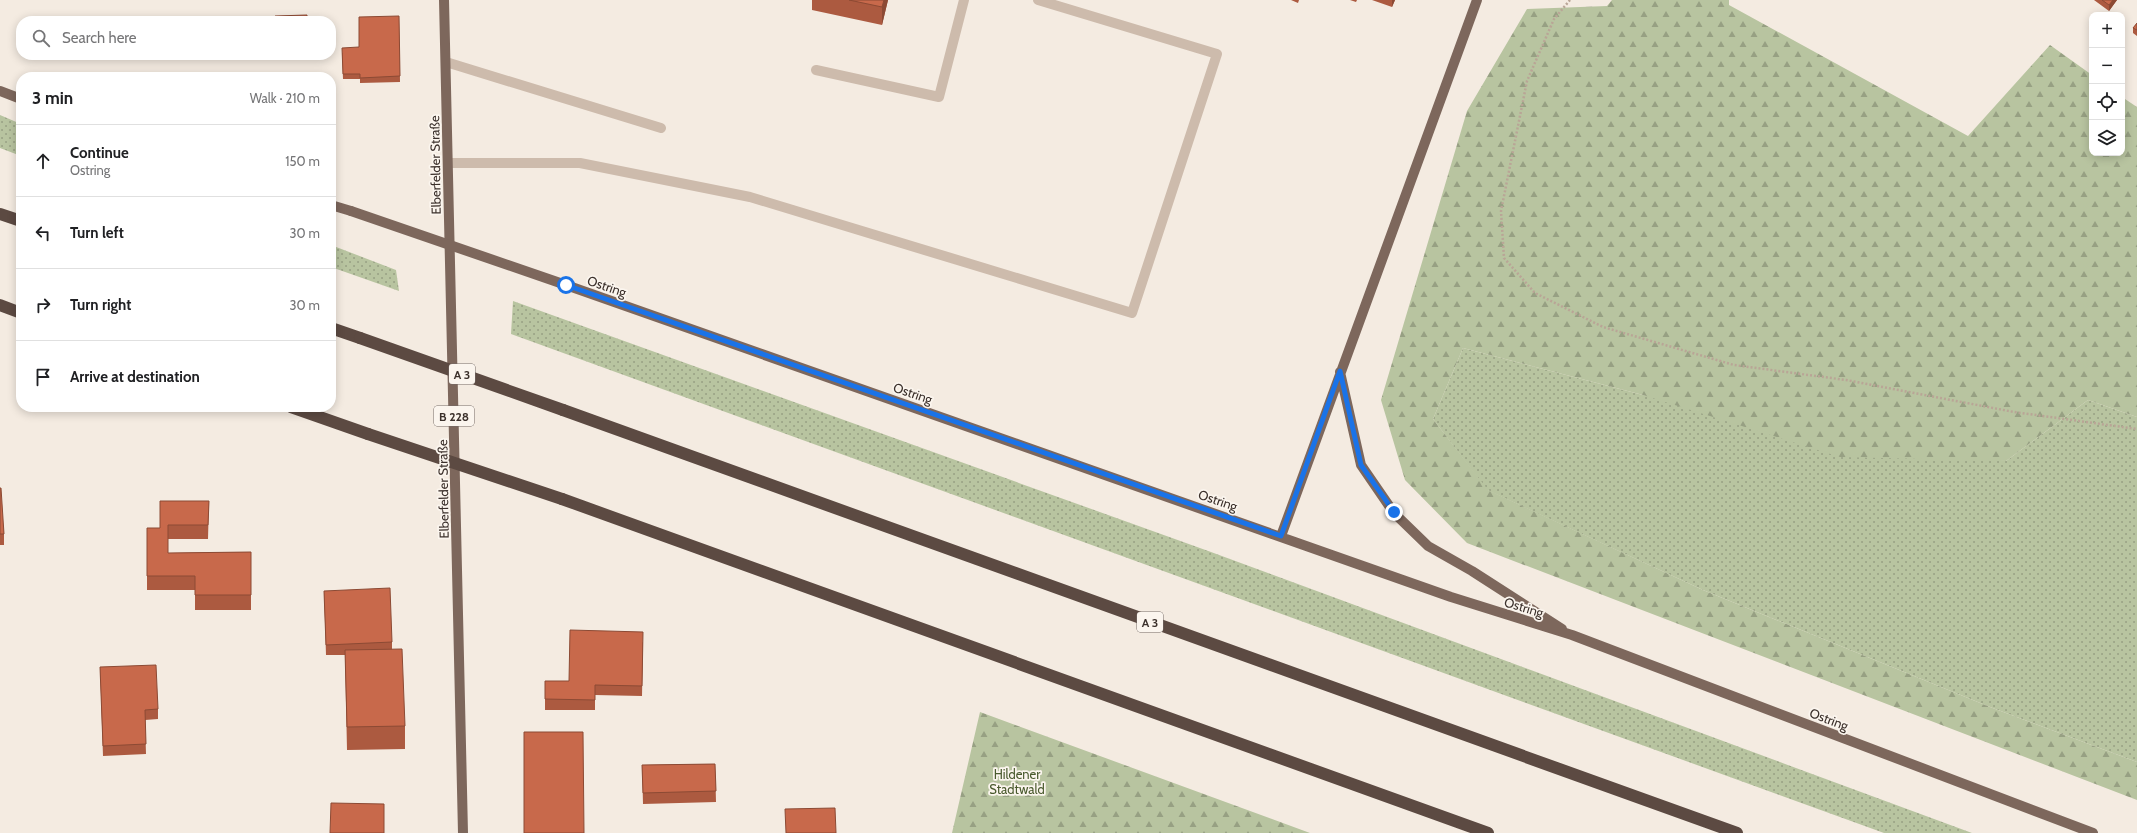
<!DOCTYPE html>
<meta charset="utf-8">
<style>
body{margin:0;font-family:Cabin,sans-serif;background:#f2f2f2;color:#202124}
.controls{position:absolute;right:12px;top:12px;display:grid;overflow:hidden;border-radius:8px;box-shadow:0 2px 10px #0003}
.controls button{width:36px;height:36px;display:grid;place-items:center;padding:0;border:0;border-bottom:1px solid #e0e0e0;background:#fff;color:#202124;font:20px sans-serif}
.stop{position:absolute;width:12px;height:12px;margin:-9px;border:3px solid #1a73e8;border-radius:50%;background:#fff}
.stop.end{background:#1a73e8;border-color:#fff;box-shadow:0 1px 4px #0008}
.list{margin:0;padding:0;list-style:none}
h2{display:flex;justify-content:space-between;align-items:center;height:52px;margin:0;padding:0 16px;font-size:17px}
h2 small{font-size:13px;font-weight:400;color:#757577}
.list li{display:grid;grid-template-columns:26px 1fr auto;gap:12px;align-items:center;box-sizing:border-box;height:72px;padding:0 16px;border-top:1px solid #e0e0e0}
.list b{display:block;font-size:15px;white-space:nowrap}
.list p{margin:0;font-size:13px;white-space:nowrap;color:#757577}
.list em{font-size:13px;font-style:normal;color:#757577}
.icon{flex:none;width:22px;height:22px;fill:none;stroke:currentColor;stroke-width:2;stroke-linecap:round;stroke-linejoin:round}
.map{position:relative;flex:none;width:2137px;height:833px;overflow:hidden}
.search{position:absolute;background:#fff;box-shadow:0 2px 10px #0003;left:16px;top:16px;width:320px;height:44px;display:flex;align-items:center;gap:10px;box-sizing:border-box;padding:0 14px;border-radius:16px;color:#757577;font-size:15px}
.panel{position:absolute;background:#fff;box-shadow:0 2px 10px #0003;left:16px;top:72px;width:320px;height:340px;border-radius:16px}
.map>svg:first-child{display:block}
.grass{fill:url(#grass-dots)}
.forest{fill:url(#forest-firs)}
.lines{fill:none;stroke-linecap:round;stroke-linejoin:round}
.path{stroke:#b9a596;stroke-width:2.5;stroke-dasharray:2 2;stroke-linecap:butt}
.minor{stroke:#cdbbac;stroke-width:10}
.major{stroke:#7d675c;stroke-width:10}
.highway{stroke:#5c4a42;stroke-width:12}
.major-bridge{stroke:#7d675c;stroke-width:10}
.highway-bridge{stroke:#5c4a42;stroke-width:12}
.wall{fill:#ac5a40}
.shaded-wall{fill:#8c4a34}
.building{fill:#c8694b;stroke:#8c4a34}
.route{stroke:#1a73e8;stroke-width:5}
.labels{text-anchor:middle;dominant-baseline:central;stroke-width:3.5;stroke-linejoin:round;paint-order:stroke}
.shield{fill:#fbf5ee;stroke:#756b66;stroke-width:1}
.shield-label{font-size:12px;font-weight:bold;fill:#3b302b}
.street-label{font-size:13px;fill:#3b302b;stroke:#fbf5ee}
.park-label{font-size:13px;fill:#4a5a2e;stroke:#fbf5ee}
</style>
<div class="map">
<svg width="2137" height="833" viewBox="0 0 2137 833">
<defs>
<pattern id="grass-dots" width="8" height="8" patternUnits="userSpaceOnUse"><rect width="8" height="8" fill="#b8c4a0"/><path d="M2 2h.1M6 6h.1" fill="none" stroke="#97a083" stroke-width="1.8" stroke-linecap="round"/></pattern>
<pattern id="forest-firs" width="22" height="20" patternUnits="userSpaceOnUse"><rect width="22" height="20" fill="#b8c4a0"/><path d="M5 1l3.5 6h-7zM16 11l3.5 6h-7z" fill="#97a083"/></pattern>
</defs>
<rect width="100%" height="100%" fill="#f4ebe1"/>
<!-- grass -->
<path class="grass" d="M 0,115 L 21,124 L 21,156 L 0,148 Z
M 331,245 L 396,270 L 399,291 L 331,267 Z
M 513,301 L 1211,552 L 1972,833 L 1884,833 L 511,334 Z
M 1463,348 L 1643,395 L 2006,461 L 2088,400 L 2137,417 L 2137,762 L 1990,707 L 1703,590 L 1487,490 L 1433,419 Z"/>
<!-- forest -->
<path class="forest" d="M 1612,0 L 1729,0 L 1729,5 L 1968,136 L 2050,45 L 2092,75 L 2092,153 L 2122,153 L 2122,97 L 2137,107 L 2137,417 L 2088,400 L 2006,461 L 1840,457 L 1643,395 L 1463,348 L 1433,419 L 1488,490 L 1703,590 L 1990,707 L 2137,762 L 2137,800 L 1467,543 L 1405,480 L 1381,400 L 1467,111 L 1527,9 L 1607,6 Z
M 980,712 L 1310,833 L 952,833 Z"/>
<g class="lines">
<!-- path -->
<path class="path" d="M 1570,0 L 1554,19 L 1527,81 L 1501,211 L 1504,258 L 1535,293 L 1603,327 L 1734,365 L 1846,380 L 2014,412 L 2137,429"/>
<!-- minor -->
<path class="minor" d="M 446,62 L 661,128
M 816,70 L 939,97 L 964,0
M 448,163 L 580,163 L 750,197 L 1132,313 L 1217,54 L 1038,0"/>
<!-- major -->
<path class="major" d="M 444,0 L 463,833
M 0,91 L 21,99
M 331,205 L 351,211
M 566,285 L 1451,597 L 1572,635 L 2093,833
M 1340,372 L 1361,465 L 1394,513 L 1428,546 L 1472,571 L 1562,629
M 1281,536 L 1477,0"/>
<!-- highway -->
<path class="highway" d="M 0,214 L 21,221
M 0,305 L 21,313
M 331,328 L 360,338
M 291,407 L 368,434
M 563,410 L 1737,833
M 562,499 L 1488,833"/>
<!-- major-bridge -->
<path class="major-bridge" d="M 351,211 L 566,285"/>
<!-- highway-bridge -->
<path class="highway-bridge" d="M 360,338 L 563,410
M 368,434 L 562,499"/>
</g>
<!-- wall -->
<path class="wall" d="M 812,0 L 888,0 L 882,25 L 812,10 Z
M 1291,0 L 1299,0 L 1298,3 Z
M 1350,0 L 1357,0 L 1356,2 Z
M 1372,0 L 1395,0 L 1392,7 Z
M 2094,0 L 2117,0 L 2109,11 Z
M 399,16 L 400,82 L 360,83 L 360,79 L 343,79 L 342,53 L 359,47 Z
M 2137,23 L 2137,36 L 2133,33 L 2133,28 Z
M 0,488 L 4,534 L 4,545 L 0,545 Z
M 209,501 L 208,539 L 168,539 L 168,553 L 251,552 L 251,610 L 195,610 L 195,590 L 147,590 L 147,528 L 160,528 Z
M 324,591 L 392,642 L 392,649 L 405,726 L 405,749 L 347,750 L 345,655 L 326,655 Z
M 643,642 L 642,696 L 595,695 L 595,710 L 545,710 L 545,681 L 569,681 Z
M 100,667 L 158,709 L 158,719 L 145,720 L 146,754 L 103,756 Z
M 715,764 L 716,802 L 643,804 L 642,765 Z"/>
<!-- shaded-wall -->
<path class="shaded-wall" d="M 884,0 L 888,0 L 882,25 L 882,7 Z
M 1392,0 L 1395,0 L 1392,7 Z
M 2113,0 L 2117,0 L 2109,11 L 2109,5 Z"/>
<!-- building -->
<path class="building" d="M 849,0 L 884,0 L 882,7 Z
M 2102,0 L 2113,0 L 2109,5 Z
M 307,15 L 307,21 L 275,21 L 275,16 Z
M 399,16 L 400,76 L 360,78 L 360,74 L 343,74 L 342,48 L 359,47 L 359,17 Z
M 2137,23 L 2137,30 L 2133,28 Z
M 0,488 L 1,488 L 4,534 L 0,534 Z
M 160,501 L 209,501 L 208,525 L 168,525 L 168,553 L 251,552 L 251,595 L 195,595 L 195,576 L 147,576 L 147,528 L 160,528 Z
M 390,588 L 392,642 L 326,645 L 324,591 Z
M 570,630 L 643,632 L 642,686 L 595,685 L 595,700 L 545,699 L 545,681 L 569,681 Z
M 402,649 L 405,726 L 347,727 L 345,650 Z
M 156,665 L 158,709 L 145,710 L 146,744 L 103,746 L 100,667 Z
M 524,732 L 583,732 L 584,833 L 524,833 Z
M 715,764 L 716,791 L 643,793 L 642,765 Z
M 331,803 L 384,804 L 384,833 L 330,833 Z
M 835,808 L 836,833 L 786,833 L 785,809 Z"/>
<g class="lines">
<!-- route -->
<path class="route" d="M 566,285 L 1281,536 L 1340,371 L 1361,465 L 1394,512"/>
</g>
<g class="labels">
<!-- shield labels -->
<g class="shield">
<rect x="449" y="364" width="26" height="20" rx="3"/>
<rect x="434" y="406" width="40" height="20" rx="3"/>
<rect x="1137" y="612" width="26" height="20" rx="3"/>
</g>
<g class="shield-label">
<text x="462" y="374">A 3</text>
<text x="454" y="416">B 228</text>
<text x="1150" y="622">A 3</text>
</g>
<!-- street labels -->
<g class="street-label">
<text transform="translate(435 165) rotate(-91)">Elberfelder Straße</text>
<text transform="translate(607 286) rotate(19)">Ostring</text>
<text transform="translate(913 393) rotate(19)">Ostring</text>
<text transform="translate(443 489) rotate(-91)">Elberfelder Straße</text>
<text transform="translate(1218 500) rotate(19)">Ostring</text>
<text transform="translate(1524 607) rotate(17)">Ostring</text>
<text transform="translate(1829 719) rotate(21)">Ostring</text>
</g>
<!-- park labels -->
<g class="park-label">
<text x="1017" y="774">Hildener<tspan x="1017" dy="15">Stadtwald</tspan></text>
</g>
</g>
</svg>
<div class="controls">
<button>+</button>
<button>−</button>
<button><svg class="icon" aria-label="locate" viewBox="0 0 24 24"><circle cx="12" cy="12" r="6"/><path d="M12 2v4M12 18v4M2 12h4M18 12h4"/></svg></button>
<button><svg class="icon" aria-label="layers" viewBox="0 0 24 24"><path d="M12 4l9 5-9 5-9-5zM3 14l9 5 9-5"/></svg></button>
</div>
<div class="stop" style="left:566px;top:285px"></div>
<div class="stop end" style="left:1394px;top:512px"></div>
<div class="search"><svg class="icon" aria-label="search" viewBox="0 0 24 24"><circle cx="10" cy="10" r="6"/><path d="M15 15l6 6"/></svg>Search here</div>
<section class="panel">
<h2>3 min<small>Walk · 210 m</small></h2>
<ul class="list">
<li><svg class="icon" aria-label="ahead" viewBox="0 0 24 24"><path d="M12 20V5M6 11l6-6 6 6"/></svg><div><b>Continue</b><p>Ostring</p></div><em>150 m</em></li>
<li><svg class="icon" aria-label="left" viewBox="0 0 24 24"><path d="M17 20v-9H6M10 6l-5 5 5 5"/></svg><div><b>Turn left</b></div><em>30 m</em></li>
<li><svg class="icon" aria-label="right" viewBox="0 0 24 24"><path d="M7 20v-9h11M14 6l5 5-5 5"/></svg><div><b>Turn right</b></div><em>30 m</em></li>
<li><svg class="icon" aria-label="arrive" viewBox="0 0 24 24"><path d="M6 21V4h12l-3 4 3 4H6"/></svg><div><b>Arrive at destination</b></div></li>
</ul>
</section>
</div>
